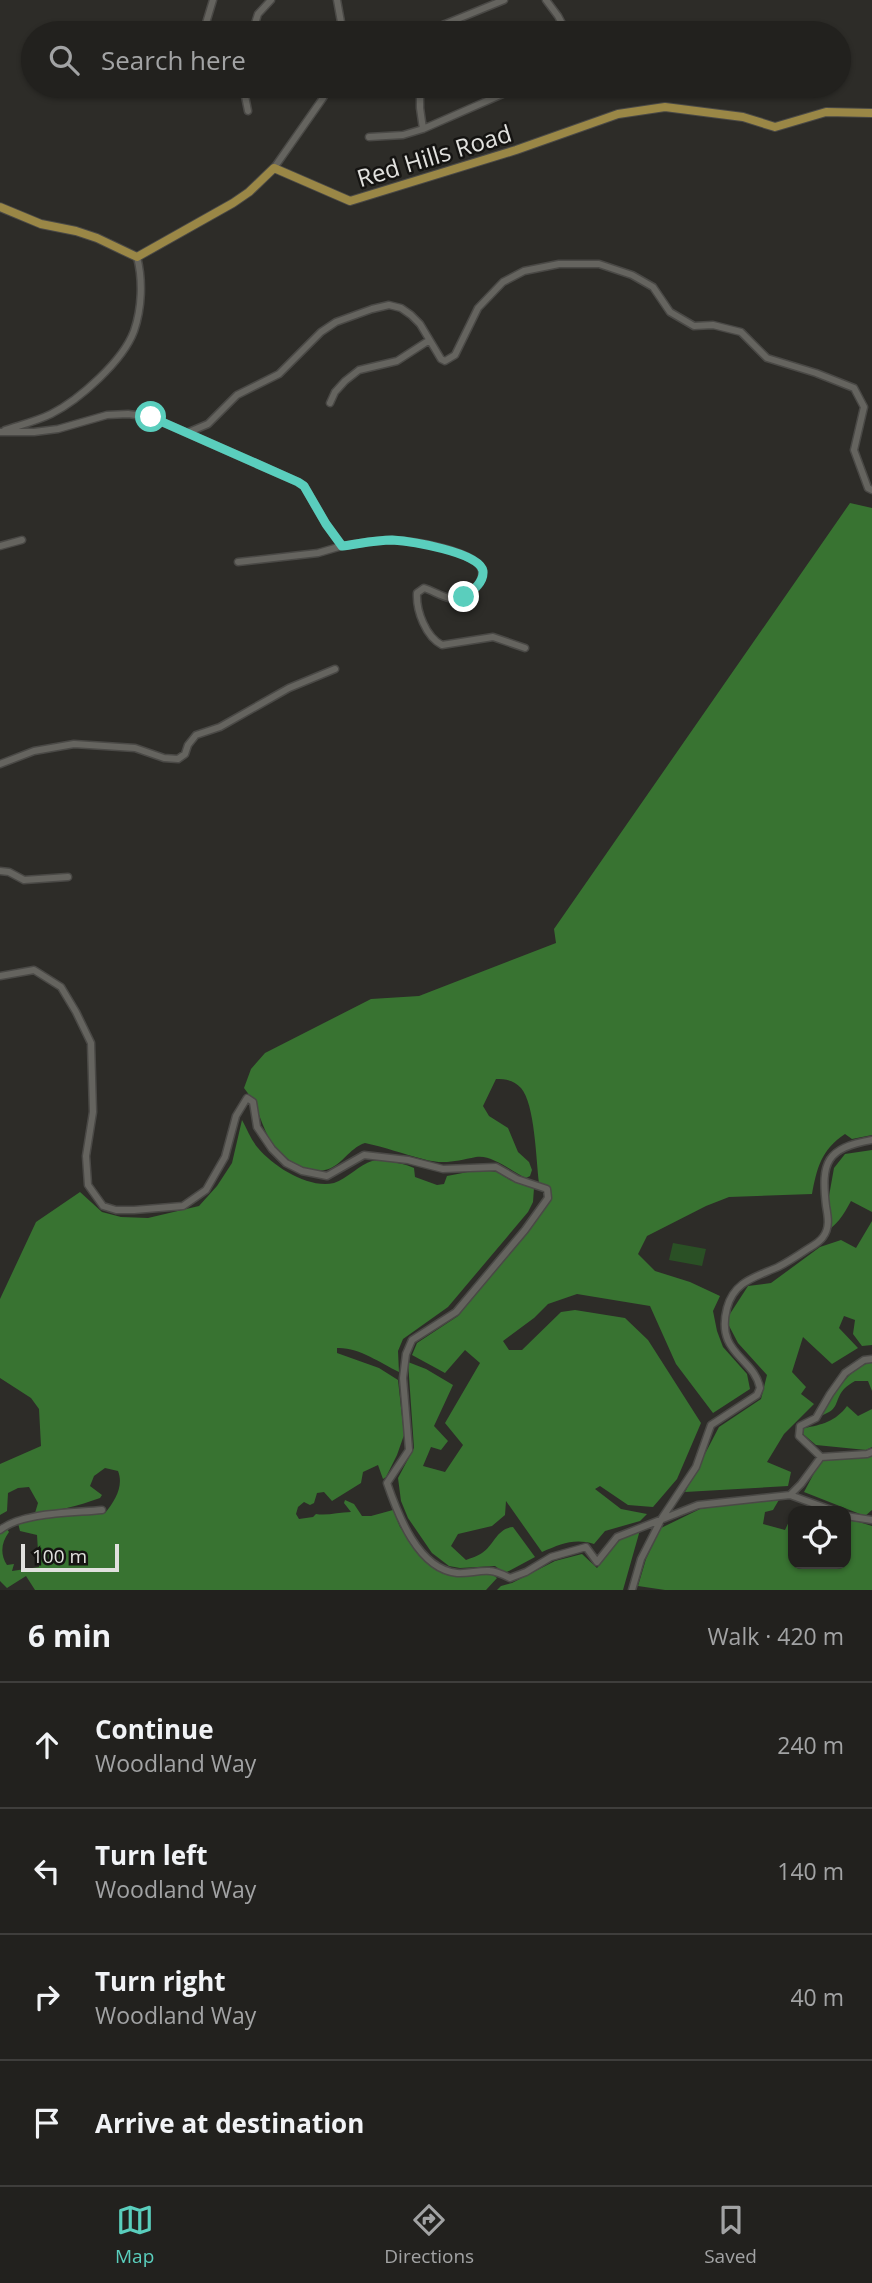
<!DOCTYPE html>
<meta charset="utf-8">
<style>
body{margin:0;font-family:"Open Sans",sans-serif;background:#2a2927;color:#f1f3f6}
.controls{position:absolute;right:21px;bottom:21px;display:grid;overflow:hidden;border-radius:14px;box-shadow:0 2px 5px #0004}
.controls button{width:63px;height:63px;display:grid;place-items:center;padding:0;border:0;border-bottom:2px solid #3f3e3c;background:#22211e;color:#f1f3f6;font:35px sans-serif}
.scale{position:absolute;left:21px;bottom:18px;width:98px;box-sizing:border-box;padding-left:7px;border:4px solid #e1e1de;border-top:0;font-size:19px;line-height:24px;white-space:nowrap;color:#e1e1de;-webkit-text-stroke:5px #151412;paint-order:stroke}
.stop{position:absolute;width:21px;height:21px;margin:-16px;border:5px solid #5acebd;border-radius:50%;background:#fff}
.stop.end{background:#5acebd;border-color:#fff;box-shadow:0 2px 7px #0008}
.list{margin:0;padding:0;list-style:none}
h2{display:flex;justify-content:space-between;align-items:center;height:91px;margin:0;padding:0 28px;font-size:30px}
h2 small{font-size:23px;font-weight:400;color:#a2a3a4}
.list li{display:grid;grid-template-columns:46px 1fr auto;gap:21px;align-items:center;box-sizing:border-box;height:126px;padding:0 28px;border-top:2px solid #3f3e3c}
.list b{display:block;font-size:26px;white-space:nowrap}
.list p{margin:0;font-size:23px;white-space:nowrap;color:#a2a3a4}
.list em{font-size:23px;font-style:normal;color:#a2a3a4}
.icon{flex:none;width:38px;height:38px;fill:none;stroke:currentColor;stroke-width:2;stroke-linecap:round;stroke-linejoin:round}
.map{position:relative;flex:none;width:872px;height:1590px;overflow:hidden}
.search{position:absolute;background:#22211e;box-shadow:0 2px 5px #0004;left:21px;right:21px;top:21px;height:77px;display:flex;align-items:center;gap:18px;box-sizing:border-box;padding:0 24px;border-radius:38px;color:#a2a3a4;font-size:26px}
.sheet{height:595px;background:#22211e}
nav{display:flex;justify-content:space-around;align-items:center;box-sizing:border-box;height:98px;border-top:2px solid #3f3e3c;background:#22211e;font-size:19px;color:#a2a3a4}
nav a{display:grid;justify-items:center;gap:4px}
nav .on{color:#5acebd}
.map>svg:first-child{display:block}
.green{fill:#2a5025}
.forest{fill:#387331}
.lines{fill:none;stroke-linecap:round;stroke-linejoin:round}
.minor-casing{stroke:#4a4946;stroke-width:9}
.major-casing{stroke:#4a4946;stroke-width:10}
.minor{stroke:#65645f;stroke-width:6}
.major{stroke:#9a8746;stroke-width:8}
.route{stroke:#5acebd;stroke-width:9}
.labels{text-anchor:middle;dominant-baseline:central;stroke-width:5;stroke-linejoin:round;paint-order:stroke}
.street-label{font-size:24px;fill:#e1e1de;stroke:#151412}
</style>
<div class="map">
<svg width="872" height="1590" viewBox="0 0 872 1590">
<rect width="100%" height="100%" fill="#2d2c28"/>
<!-- green -->
<path class="green" d="M 673,1243 L 706,1249 L 702,1266 L 669,1260 Z"/>
<!-- forest -->
<path class="forest" d="M 850,503 L 872,508 L 872,1135 L 852,1139 L 845,1134 C 821,1150 817,1168 812,1194 L 729,1197 L 706,1206 L 647,1236 L 638,1254 L 655,1271 L 690,1282 L 720,1296 L 713,1311 L 717,1331 L 723,1347 L 747,1374 L 750,1389 L 713,1413 L 676,1364 L 650,1306 L 577,1294 L 548,1304 L 534,1318 L 503,1341 L 509,1350 L 522,1350 L 561,1312 L 575,1310 L 625,1318 L 648,1340 L 701,1423 L 677,1479 L 653,1507 L 628,1505 L 600,1486 L 595,1489 L 621,1509 L 647,1514 L 640,1521 L 605,1531 L 594,1544 C 574,1538 561,1544 542,1552 L 506,1501 L 505,1515 L 492,1526 L 458,1534 L 451,1546 L 466,1560 C 471,1558 478,1556 482,1553 C 494,1545 497,1528 513,1527 L 535,1557 L 505,1573 L 495,1566 L 460,1568 L 449,1566 L 432,1553 L 408,1518 L 401,1501 L 398,1478 L 414,1448 L 408,1362 L 426,1369 L 453,1385 L 434,1426 L 448,1441 L 441,1450 L 431,1447 L 423,1466 L 445,1472 L 463,1445 L 445,1423 L 480,1363 L 465,1350 L 445,1373 L 412,1355 L 417,1343 L 458,1316 L 550,1201 L 550,1190 L 539,1183 C 536,1160 535,1104 521,1088 C 514,1080 505,1079 496,1079 L 483,1106 L 489,1116 L 508,1128 L 518,1152 L 529,1162 L 532,1170 L 530,1176 L 526,1178 C 512,1172 492,1154 476,1157 C 456,1161 444,1165 423,1159 C 403,1154 385,1147 365,1143 C 349,1148 341,1167 325,1170 C 315,1172 302,1168 294,1163 C 259,1142 266,1115 244,1088 L 251,1069 L 265,1053 L 371,999 L 419,996 L 556,943 L 554,929 Z
M 242,1120 C 247,1129 251,1140 258,1148 C 274,1167 309,1189 334,1183 C 347,1179 360,1164 372,1161 C 381,1159 406,1164 414,1168 L 415,1177 L 437,1185 L 444,1184 L 447,1176 L 473,1171 L 489,1171 L 497,1172 L 510,1180 L 534,1188 L 533,1202 L 528,1212 L 448,1307 L 403,1339 L 398,1351 L 399,1372 C 380,1363 359,1347 337,1348 L 337,1353 L 379,1368 L 398,1380 L 404,1435 L 397,1455 L 386,1477 L 383,1479 L 378,1465 L 363,1472 L 361,1483 L 332,1501 L 324,1492 L 317,1493 L 314,1503 L 310,1505 L 304,1502 L 298,1507 L 296,1514 L 299,1519 L 313,1517 L 316,1514 C 327,1516 339,1512 351,1512 L 344,1503 L 345,1500 L 354,1504 L 362,1516 L 371,1516 L 393,1510 L 400,1527 L 413,1546 L 438,1569 L 489,1572 L 497,1578 L 486,1590 L 35,1590 L 26,1576 L 7,1588 L 0,1581 L 0,1534 L 7,1529 L 9,1532 C 1,1543 0,1554 7,1565 L 14,1564 L 12,1571 L 39,1567 L 37,1535 L 20,1531 L 18,1523 L 68,1515 L 105,1513 C 115,1501 124,1486 118,1471 L 105,1468 L 94,1476 L 90,1486 L 102,1495 L 100,1498 C 78,1506 58,1511 35,1513 L 38,1503 L 29,1487 L 18,1488 L 8,1493 L 7,1511 L 0,1515 L 0,1464 L 41,1446 L 39,1409 L 31,1398 L 0,1378 L 0,1299 L 36,1222 L 80,1192 L 102,1212 L 121,1217 L 148,1218 L 199,1206 L 217,1186 L 232,1163 Z
M 872,1150 L 872,1212 L 851,1201 C 843,1216 837,1225 822,1235 L 834,1168 L 845,1154 Z
M 872,1221 L 872,1345 L 862,1346 L 853,1334 L 855,1320 L 844,1316 L 839,1328 L 858,1348 L 832,1364 L 803,1337 L 792,1372 L 806,1387 L 801,1394 L 814,1404 L 784,1434 L 767,1462 L 791,1472 L 788,1486 L 685,1492 L 719,1427 L 761,1399 L 767,1375 L 738,1343 L 726,1320 L 748,1286 L 771,1283 L 820,1247 L 841,1240 L 856,1248 Z
M 872,1362 L 872,1391 L 868,1381 L 855,1381 C 851,1383 847,1386 844,1389 C 833,1402 841,1409 820,1416 C 833,1397 848,1367 872,1362 Z
M 847,1406 L 858,1416 L 872,1409 L 872,1447 L 866,1450 L 816,1445 L 803,1434 L 804,1428 C 822,1425 836,1421 847,1406 Z
M 872,1456 L 872,1510 L 865,1516 L 804,1492 L 821,1460 Z
M 779,1496 L 780,1498 L 773,1510 L 765,1512 L 763,1524 L 785,1530 L 793,1513 L 793,1564 L 846,1564 L 846,1518 L 872,1526 L 872,1590 L 665,1590 L 638,1586 L 646,1559 L 661,1528 L 700,1509 Z
M 640,1530 L 623,1590 L 497,1590 L 501,1586 L 512,1583 L 555,1561 L 582,1554 L 597,1568 L 621,1538 Z"/>
<g class="lines">
<defs>
<path id="minor" d="M 337,0 L 343,33
M 546,0 L 558,16 L 567,33
M 203,33 L 213,0
M 252,33 L 258,14 L 271,0
M 430,33 L 433,29 L 504,0
M 243,86 L 248,111
M 420,86 L 420,108 L 423,129
M 369,137 L 403,135 L 423,129 L 521,86
M 274,168 L 323,98 L 329,86
M 330,403 L 335,392 L 345,381 L 359,370 L 397,361 L 428,341
M 5,430 C 20,425 37,421 51,414 C 79,400 123,361 134,331 C 142,308 143,280 137,257
M 0,432 L 34,432 L 58,429 L 107,415 L 128,414 L 151,417 L 298,482 L 304,486 L 326,524 L 342,546 C 358,544 375,540 391,540 C 414,541 457,548 476,562 C 493,574 471,600 455,599 C 445,599 434,591 424,588 L 417,593 C 416,611 426,637 442,645 L 493,637 L 525,648
M 189,432 L 208,424 L 237,395 L 279,374 L 321,332 L 336,322 L 372,309 L 389,305 L 401,308 L 411,315 L 420,324 L 441,359 L 445,361 L 455,355 L 478,308 L 503,282 L 524,271 L 559,264 L 599,264 L 632,275 L 653,287 L 670,312 L 694,326 L 713,325 L 741,332 L 767,358 L 816,373 L 854,388 L 864,407 L 854,450 L 868,488 L 872,490
M 0,546 L 22,540
M 238,562 L 318,553 L 342,546
M 0,764 L 34,751 L 74,744 L 135,748 L 164,758 L 178,759 L 185,754 L 188,745 L 196,735 L 220,727 L 289,688 L 335,669
M 0,871 L 9,872 L 24,880 L 68,877
M 0,976 L 34,970 L 61,987 L 76,1012 L 91,1043 L 93,1112 L 86,1156 L 88,1185 L 103,1206 L 116,1210 L 134,1210 L 183,1206 L 206,1190 L 225,1157 L 236,1116 L 247,1098 L 253,1102 L 257,1127 L 272,1149 L 286,1163 L 302,1171 L 327,1176 L 364,1155 L 408,1160 L 443,1169 L 496,1167 L 517,1179 L 547,1189 L 548,1198 L 525,1230 L 456,1312 L 412,1340 L 406,1354 L 403,1378 L 409,1450 L 387,1483 C 398,1515 418,1569 457,1573 C 468,1574 479,1570 490,1571 C 496,1571 504,1575 510,1578 L 526,1572 L 551,1557 L 586,1547 L 597,1562 L 617,1537 L 698,1505 L 790,1495 L 834,1511
M 821,1457 L 799,1436 L 800,1426 L 816,1418 L 830,1394 L 845,1373 L 864,1360 L 872,1359
M 790,1495 L 801,1484 L 821,1457 L 867,1454 L 872,1452
M 846,1516 L 872,1520
M 0,1530 C 22,1512 74,1513 102,1510
M 632,1590 L 641,1559 L 662,1518 L 696,1467 L 711,1425 L 757,1395 L 760,1388 C 754,1357 715,1354 727,1308 C 734,1281 756,1277 778,1267 C 788,1262 797,1256 806,1250 C 812,1246 819,1243 823,1237 C 830,1228 828,1217 826,1206 C 821,1162 826,1148 872,1140"/>
<path id="major" d="M 0,207 L 41,224 L 76,231 L 97,238 L 137,257 L 233,203 L 249,192 L 274,168 L 350,201 L 516,150 L 618,114 L 665,107 L 743,117 L 775,127 L 826,112 L 872,113"/>
</defs>
<!-- minor casing -->
<use href="#minor" class="minor-casing"/>
<!-- major casing -->
<use href="#major" class="major-casing"/>
<!-- minor -->
<use href="#minor" class="minor"/>
<!-- major -->
<use href="#major" class="major"/>
</g>
<g class="lines">
<!-- route -->
<path class="route" d="M 151,417 L 298,482 L 304,486 L 326,524 L 342,546 C 358,544 376,540 392,540 C 409,541 480,552 483,571 C 484,583 472,591 464,597"/>
</g>
<g class="labels">
<!-- street labels -->
<g class="street-label">
<text transform="translate(434 155) rotate(-17)">Red Hills Road</text>
</g>
</g>
</svg>
<div class="controls">
<button><svg class="icon" aria-label="locate" viewBox="0 0 24 24"><circle cx="12" cy="12" r="6"/><path d="M12 2v4M12 18v4M2 12h4M18 12h4"/></svg></button>
</div>
<div class="scale">100 m</div>
<div class="stop" style="left:151px;top:417px"></div>
<div class="stop end" style="left:464px;top:597px"></div>
<div class="search"><svg class="icon" aria-label="search" viewBox="0 0 24 24"><circle cx="10" cy="10" r="6"/><path d="M15 15l6 6"/></svg>Search here</div>
</div>
<section class="sheet">
<h2>6 min<small>Walk · 420 m</small></h2>
<ul class="list">
<li><svg class="icon" aria-label="ahead" viewBox="0 0 24 24"><path d="M12 20V5M6 11l6-6 6 6"/></svg><div><b>Continue</b><p>Woodland Way</p></div><em>240 m</em></li>
<li><svg class="icon" aria-label="left" viewBox="0 0 24 24"><path d="M17 20v-9H6M10 6l-5 5 5 5"/></svg><div><b>Turn left</b><p>Woodland Way</p></div><em>140 m</em></li>
<li><svg class="icon" aria-label="right" viewBox="0 0 24 24"><path d="M7 20v-9h11M14 6l5 5-5 5"/></svg><div><b>Turn right</b><p>Woodland Way</p></div><em>40 m</em></li>
<li><svg class="icon" aria-label="arrive" viewBox="0 0 24 24"><path d="M6 21V4h12l-3 4 3 4H6"/></svg><div><b>Arrive at destination</b></div></li>
</ul>
</section>
<nav>
<a class="on"><svg class="icon" aria-label="map" viewBox="0 0 24 24"><path d="M3 6l6-2 6 2 6-2v14l-6 2-6-2-6 2zM9 4v14M15 6v14"/></svg>Map</a>
<a><svg class="icon" aria-label="directions" viewBox="0 0 24 24"><path d="M12 3l9 9-9 9-9-9zM9 14v-3h6M13 9l2 2-2 2"/></svg>Directions</a>
<a><svg class="icon" aria-label="saved" viewBox="0 0 24 24"><path d="M7 4h10v16l-5-4-5 4z"/></svg>Saved</a>
</nav>
